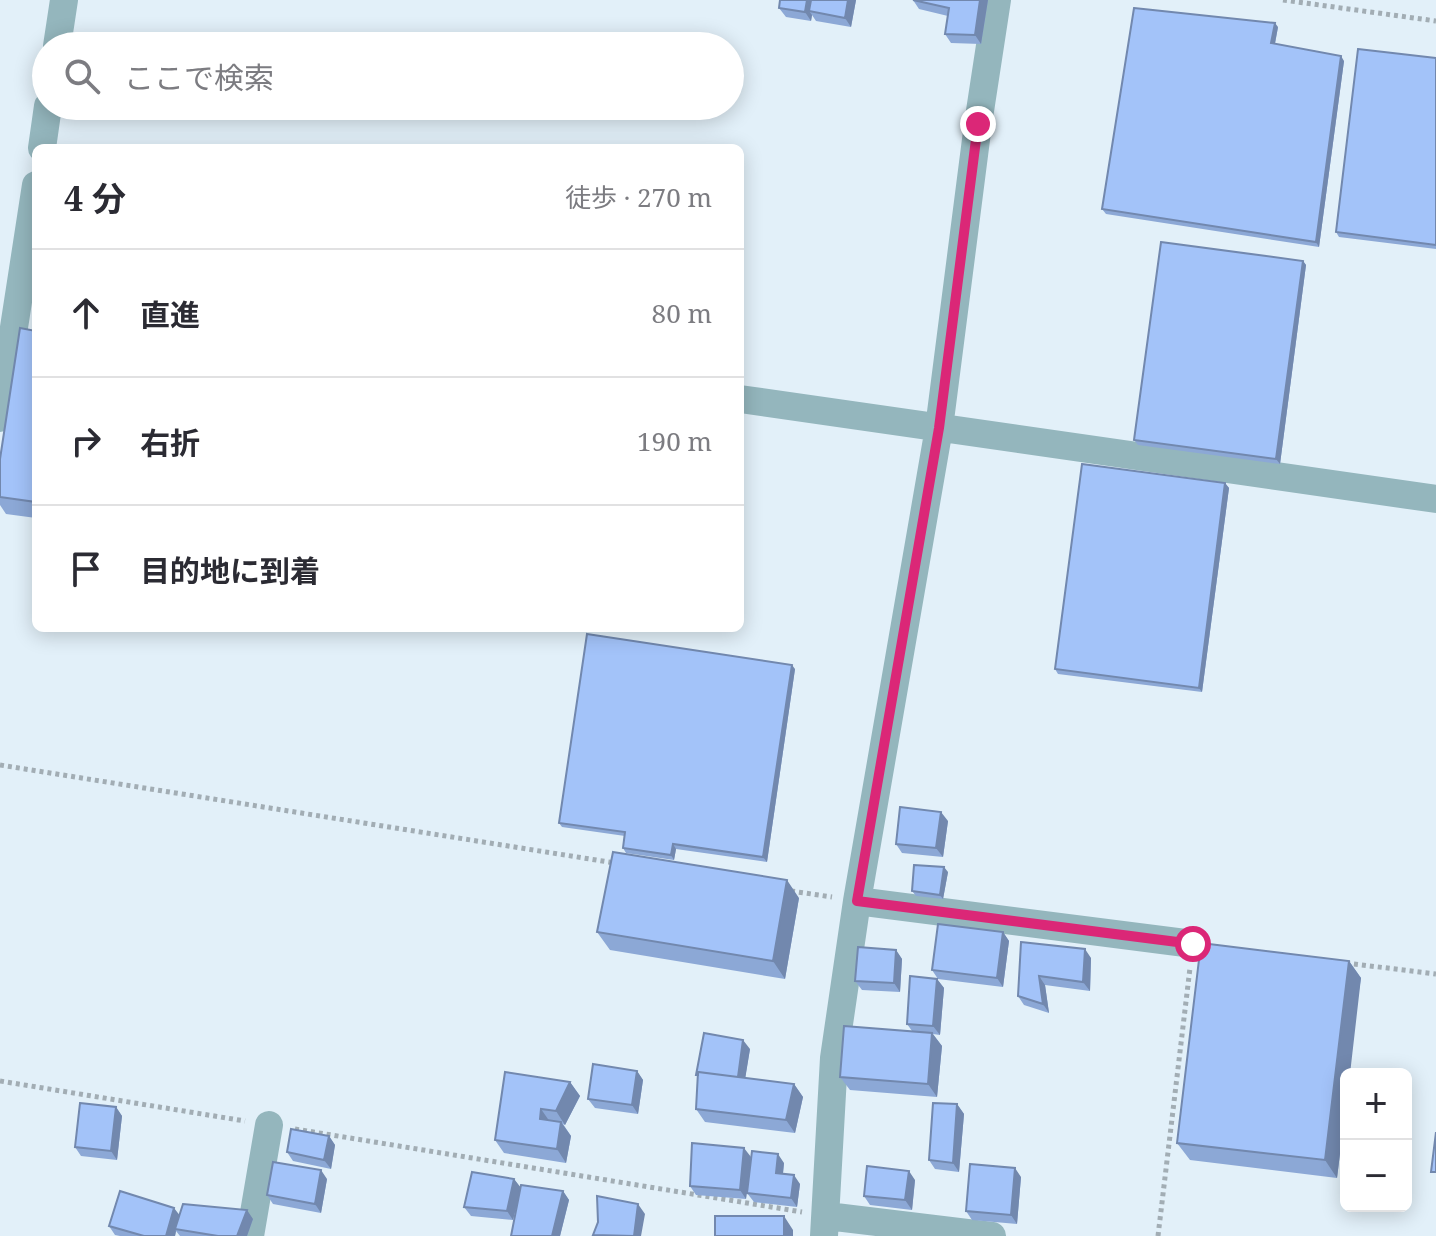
<!DOCTYPE html>
<html lang="ja">
<meta charset="utf-8">
<style>
body{margin:0;font-family:"Noto Serif","Noto Sans JP",serif;background:#f7f7f7;color:#2b2b33}
.controls{position:absolute;right:24px;bottom:24px;display:grid;overflow:hidden;border-radius:12px;box-shadow:0 4px 20px #0003}
.controls button{width:72px;height:72px;display:grid;place-items:center;padding:0;border:0;border-bottom:2px solid #e1e1e2;background:#fff;color:#2b2b33;font:40px sans-serif}
.stop{position:absolute;width:24px;height:24px;margin:-18px;border:6px solid #db2777;border-radius:50%;background:#fff}
.stop.end{background:#db2777;border-color:#fff;box-shadow:0 2px 8px #0008}
.list{margin:0;padding:0;list-style:none}
h2{display:flex;justify-content:space-between;align-items:center;height:104px;margin:0;padding:0 32px;font-size:34px}
h2 small{font-size:26px;font-weight:400;color:#7c7c81}
.list li{display:grid;grid-template-columns:52px 1fr auto;gap:24px;align-items:center;box-sizing:border-box;height:128px;padding:0 32px;border-top:2px solid #e1e1e2}
.list b{display:block;font-size:30px;white-space:nowrap}
.list em{font-size:26px;font-style:normal;color:#7c7c81}
.icon{flex:none;width:44px;height:44px;fill:none;stroke:currentColor;stroke-width:2;stroke-linecap:round;stroke-linejoin:round}
.map{position:relative;flex:none;width:1436px;height:1236px;overflow:hidden}
.search{position:absolute;background:#fff;box-shadow:0 4px 20px #0003;left:32px;top:32px;width:712px;height:88px;display:flex;align-items:center;gap:20px;box-sizing:border-box;padding:0 28px;border-radius:44px;color:#7c7c81;font-size:30px}
.panel{position:absolute;background:#fff;box-shadow:0 4px 20px #0003;left:32px;top:144px;width:712px;height:488px;border-radius:12px}
.map>svg:first-child{display:block}
.lines{fill:none;stroke-linecap:round;stroke-linejoin:round}
.path{stroke:#a2adb4;stroke-width:5;stroke-dasharray:4 4;stroke-linecap:butt}
.minor{stroke:#94b6bd;stroke-width:28}
.wall{fill:#8ca8d6}
.shaded-wall{fill:#7288ae}
.building{fill:#a3c3f9;stroke:#7288ae;stroke-width:2}
.route{stroke:#db2777;stroke-width:10}
</style>
<div class="map">
<svg width="1436" height="1236" viewBox="0 0 1436 1236">
<rect width="100%" height="100%" fill="#e2f0f9"/>
<g class="lines">
<!-- path -->
<path class="path" d="M 1283,0 L 1436,21
M 0,765 L 615,863
M 791,891 L 832,897
M 1346,963 L 1436,974
M 0,1081 L 245,1121
M 295,1129 L 802,1212
M 1158,1236 L 1190,968"/>
<!-- minor -->
<path class="minor" d="M 57,46 L 64,0
M 42,148 L 48,106
M 740,399 L 1436,499
M 0,418 L 36,185
M 857,901 L 1193,944
M 827,1216 L 992,1236
M 250,1236 L 269,1125
M 824,1236 L 834,1058 L 857,901 L 939,428 L 978,124 L 997,0"/>
</g>
<!-- wall -->
<path class="wall" d="M 856,0 L 851,27 L 816,21 L 812,15 L 811,21 L 786,17 L 779,8 Z
M 913,0 L 988,0 L 981,44 L 951,43 L 945,34 L 948,16 L 919,9 Z
M 1278,27 L 1275,44 L 1344,61 L 1319,247 L 1106,214 L 1102,209 Z
M 1436,58 L 1436,249 L 1339,237 L 1336,232 Z
M 1303,261 L 1306,265 L 1280,464 L 1138,445 L 1134,440 Z
M 36,331 L 36,518 L 6,514 L 0,505 L 0,459 Z
M 1225,483 L 1229,488 L 1202,692 L 1058,674 L 1055,669 Z
M 795,669 L 767,862 L 676,849 L 674,860 L 626,853 L 623,848 L 625,836 L 562,827 L 559,823 Z
M 948,821 L 943,857 L 902,853 L 896,844 Z
M 948,872 L 943,899 L 916,896 L 912,891 Z
M 799,898 L 785,979 L 610,950 L 597,932 Z
M 1003,932 L 1009,941 L 1003,987 L 938,979 L 932,970 Z
M 1021,942 L 1091,958 L 1090,991 L 1045,985 L 1049,1013 L 1024,1005 L 1018,996 Z
M 896,950 L 902,959 L 900,992 L 862,990 L 855,981 Z
M 1349,961 L 1361,978 L 1346,1074 L 1346,1105 L 1337,1178 L 1190,1160 L 1177,1143 Z
M 937,979 L 944,988 L 940,1035 L 933,1034 L 942,1046 L 937,1097 L 850,1090 L 840,1077 L 912,1031 L 907,1024 Z
M 750,1049 L 745,1078 L 794,1084 L 803,1097 L 795,1133 L 705,1122 L 696,1109 L 698,1077 L 696,1075 Z
M 637,1071 L 643,1080 L 638,1114 L 595,1108 L 588,1099 Z
M 570,1082 L 580,1096 L 565,1125 L 563,1124 L 571,1136 L 566,1163 L 504,1153 L 495,1140 Z
M 957,1104 L 964,1114 L 959,1172 L 935,1169 L 929,1160 Z
M 116,1107 L 122,1116 L 117,1160 L 81,1156 L 75,1147 Z
M 329,1136 L 335,1145 L 331,1169 L 293,1161 L 287,1152 Z
M 751,1157 L 746,1199 L 696,1195 L 690,1186 Z
M 784,1163 L 783,1174 L 800,1184 L 797,1207 L 754,1202 L 747,1193 Z
M 1021,1177 L 1017,1224 L 972,1220 L 966,1211 Z
M 327,1179 L 321,1213 L 273,1204 L 267,1195 Z
M 514,1179 L 520,1187 L 563,1191 L 569,1200 L 560,1236 L 511,1236 L 517,1204 L 513,1220 L 471,1216 L 464,1207 Z
M 915,1180 L 912,1210 L 870,1205 L 864,1196 Z
M 180,1215 L 253,1219 L 247,1236 L 180,1236 L 176,1231 L 175,1236 L 120,1236 L 115,1235 L 109,1226 Z"/>
<!-- shaded-wall -->
<path class="shaded-wall" d="M 807,0 L 815,0 L 809,11 L 812,15 L 811,21 L 805,12 Z
M 848,0 L 856,0 L 851,27 L 845,18 Z
M 980,0 L 988,0 L 981,44 L 975,35 Z
M 1275,23 L 1278,27 L 1274,48 L 1271,43 Z
M 1341,56 L 1344,61 L 1319,247 L 1316,242 Z
M 1303,261 L 1306,265 L 1280,464 L 1276,459 Z
M 1225,483 L 1229,488 L 1202,692 L 1199,688 Z
M 792,665 L 795,669 L 767,862 L 763,857 Z
M 941,812 L 948,821 L 943,857 L 936,848 Z
M 673,844 L 676,849 L 674,860 L 671,855 Z
M 944,867 L 948,872 L 943,899 L 940,895 Z
M 787,880 L 799,898 L 785,979 L 773,961 Z
M 1003,932 L 1009,941 L 1003,987 L 997,978 Z
M 1085,949 L 1091,958 L 1090,991 L 1083,982 Z
M 896,950 L 902,959 L 900,992 L 894,983 Z
M 1349,961 L 1361,978 L 1350,1074 L 1346,1074 L 1346,1105 L 1337,1178 L 1325,1160 Z
M 1039,976 L 1045,985 L 1049,1013 L 1043,1004 Z
M 937,979 L 944,988 L 940,1035 L 933,1026 Z
M 932,1033 L 942,1046 L 937,1097 L 928,1084 Z
M 743,1040 L 750,1049 L 744,1086 L 738,1077 Z
M 637,1071 L 643,1080 L 638,1114 L 632,1105 Z
M 570,1082 L 580,1096 L 565,1125 L 556,1111 Z
M 794,1084 L 803,1097 L 795,1133 L 786,1120 Z
M 957,1104 L 964,1114 L 959,1172 L 953,1163 Z
M 116,1107 L 122,1116 L 117,1160 L 111,1151 Z
M 541,1109 L 550,1122 L 540,1119 Z
M 561,1122 L 571,1136 L 566,1163 L 557,1149 Z
M 329,1136 L 335,1145 L 331,1169 L 324,1160 Z
M 744,1148 L 751,1157 L 746,1199 L 740,1190 Z
M 778,1154 L 784,1163 L 782,1182 L 776,1173 Z
M 1015,1168 L 1021,1177 L 1017,1224 L 1011,1215 Z
M 321,1170 L 327,1179 L 321,1213 L 315,1204 Z
M 909,1171 L 915,1180 L 912,1210 L 905,1200 Z
M 794,1175 L 800,1184 L 797,1207 L 791,1198 Z
M 514,1179 L 521,1188 L 513,1220 L 507,1211 Z
M 563,1191 L 569,1200 L 560,1236 L 552,1236 Z
M 638,1204 L 645,1214 L 641,1236 L 634,1236 Z
M 174,1208 L 181,1217 L 175,1229 L 176,1231 L 175,1236 L 166,1236 Z
M 247,1210 L 253,1219 L 247,1236 L 237,1236 Z
M 784,1216 L 793,1230 L 793,1236 L 784,1236 Z"/>
<!-- building -->
<path class="building" d="M 780,0 L 807,0 L 805,12 L 779,8 Z
M 811,0 L 848,0 L 845,18 L 809,11 Z
M 913,0 L 980,0 L 975,35 L 945,34 L 949,8 Z
M 1134,8 L 1275,23 L 1271,43 L 1341,56 L 1316,242 L 1102,209 Z
M 1358,49 L 1436,58 L 1436,245 L 1336,232 Z
M 1161,242 L 1303,261 L 1276,459 L 1134,440 Z
M 20,328 L 36,331 L 36,502 L 0,497 L 0,459 Z
M 1082,464 L 1225,483 L 1199,688 L 1055,669 Z
M 587,634 L 792,665 L 763,857 L 673,844 L 671,855 L 623,848 L 625,832 L 559,823 Z
M 900,807 L 941,812 L 936,848 L 896,844 Z
M 613,852 L 787,880 L 773,961 L 597,932 Z
M 914,865 L 944,867 L 940,895 L 912,891 Z
M 938,924 L 1003,932 L 997,978 L 932,970 Z
M 1021,942 L 1085,949 L 1083,982 L 1039,976 L 1043,1004 L 1018,996 Z
M 1201,943 L 1349,961 L 1325,1160 L 1177,1143 Z
M 858,947 L 896,950 L 894,983 L 855,981 Z
M 910,976 L 937,979 L 933,1026 L 907,1024 Z
M 844,1026 L 932,1033 L 928,1084 L 840,1077 Z
M 704,1033 L 743,1040 L 738,1077 L 698,1072 L 698,1075 L 696,1075 Z
M 593,1064 L 637,1071 L 632,1105 L 588,1099 Z
M 505,1072 L 570,1082 L 556,1111 L 541,1109 L 540,1119 L 561,1122 L 557,1149 L 495,1140 Z
M 698,1072 L 794,1084 L 786,1120 L 696,1109 Z
M 80,1103 L 116,1107 L 111,1151 L 75,1147 Z
M 933,1103 L 957,1104 L 953,1163 L 929,1160 Z
M 291,1129 L 329,1136 L 324,1160 L 287,1152 Z
M 1436,1132 L 1436,1172 L 1431,1172 Z
M 692,1143 L 744,1148 L 740,1190 L 690,1186 Z
M 752,1151 L 778,1154 L 776,1173 L 794,1175 L 791,1198 L 747,1193 Z
M 273,1162 L 321,1170 L 315,1204 L 267,1195 Z
M 970,1164 L 1015,1168 L 1011,1215 L 966,1211 Z
M 867,1166 L 909,1171 L 905,1200 L 864,1196 Z
M 472,1172 L 514,1179 L 507,1211 L 464,1207 Z
M 521,1185 L 563,1191 L 552,1236 L 511,1236 Z
M 120,1191 L 174,1208 L 166,1236 L 144,1236 L 109,1226 Z
M 597,1196 L 638,1204 L 634,1236 L 593,1235 L 598,1222 Z
M 183,1204 L 247,1210 L 237,1236 L 218,1236 L 175,1229 Z
M 715,1216 L 784,1216 L 784,1236 L 715,1236 Z"/>
<g class="lines">
<!-- route -->
<path class="route" d="M 978,124 L 939,428 L 857,901 L 1193,944"/>
</g>
</svg>
<div class="controls">
<button>+</button>
<button>−</button>
</div>
<div class="stop" style="left:1193px;top:944px"></div>
<div class="stop end" style="left:978px;top:124px"></div>
<div class="search"><svg class="icon" aria-label="search" viewBox="0 0 24 24"><circle cx="10" cy="10" r="6"/><path d="M15 15l6 6"/></svg>ここで検索</div>
<section class="panel">
<h2>4 分<small>徒歩 · 270 m</small></h2>
<ul class="list">
<li><svg class="icon" aria-label="ahead" viewBox="0 0 24 24"><path d="M12 20V5M6 11l6-6 6 6"/></svg><div><b>直進</b></div><em>80 m</em></li>
<li><svg class="icon" aria-label="right" viewBox="0 0 24 24"><path d="M7 20v-9h11M14 6l5 5-5 5"/></svg><div><b>右折</b></div><em>190 m</em></li>
<li><svg class="icon" aria-label="arrive" viewBox="0 0 24 24"><path d="M6 21V4h12l-3 4 3 4H6"/></svg><div><b>目的地に到着</b></div></li>
</ul>
</section>
</div>
